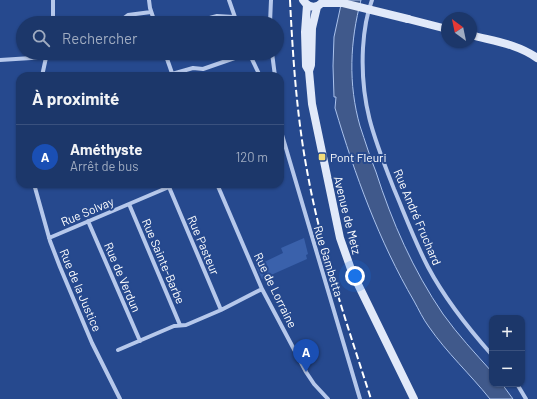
<!DOCTYPE html>
<html lang="fr">
<meta charset="utf-8">
<style>
body{margin:0;font-family:Barlow,sans-serif;background:#253f70;color:#f1f3f6}
.controls{position:absolute;right:12px;bottom:12px;display:grid;overflow:hidden;border-radius:8px;box-shadow:0 1px 3px #0004}
.controls button{width:36px;height:36px;display:grid;place-items:center;padding:0;border:0;border-bottom:1px solid #3a517e;background:#1c376a;color:#f1f3f6;font:20px sans-serif}
.compass{position:absolute;left:441px;top:12px;width:36px;height:36px;border-radius:50%;background:#1c376a;box-shadow:0 1px 3px #0004;rotate:327deg}
.you{position:absolute;left:355px;top:276px;width:14px;height:14px;margin:-10px;border:3px solid #fff;border-radius:50%;background:#1a73e8;box-shadow:0 0 0 6px #1a73e833}
.badge{display:grid;place-items:center;width:26px;height:26px;border-radius:50%;background:#8abfa5;color:#fff;font-size:13px;font-weight:700}
.pin{position:absolute;translate:-50% -33px;filter:drop-shadow(0 1px 2px #0008)}
.pin::after{content:'';position:absolute;top:21px;width:14px;height:12px;background:inherit;clip-path:polygon(0 0,100% 0,50% 100%)}
.list{margin:0;padding:0;list-style:none}
h2{display:flex;justify-content:space-between;align-items:center;height:52px;margin:0;padding:0 16px;font-size:17px}
h2 small{font-size:13px;font-weight:400;color:#a0acc1}
.list li{display:grid;grid-template-columns:26px 1fr auto;gap:12px;align-items:center;box-sizing:border-box;height:64px;padding:0 16px;border-top:1px solid #3a517e}
.list b{display:block;font-size:15px;white-space:nowrap}
.list p{margin:0;font-size:13px;white-space:nowrap;color:#a0acc1}
.list em{font-size:13px;font-style:normal;color:#a0acc1}
.icon{flex:none;width:22px;height:22px;fill:none;stroke:currentColor;stroke-width:2;stroke-linecap:round;stroke-linejoin:round}
.map{position:relative;flex:none;width:537px;height:399px;overflow:hidden}
.search{position:absolute;background:#1c376a;box-shadow:0 1px 3px #0004;left:16px;top:16px;width:268px;height:44px;display:flex;align-items:center;gap:10px;box-sizing:border-box;padding:0 14px;border-radius:22px;color:#a0acc1;font-size:15px}
.panel{position:absolute;background:#1c376a;box-shadow:0 1px 3px #0004;left:16px;top:72px;width:268px;height:116px;border-radius:12px}
.map>svg:first-child{display:block}
.green{fill:#3a61ab}
.water{fill:#40598b;stroke:#aac2ec}
.lines{fill:none;stroke-linecap:round;stroke-linejoin:round}
.street{stroke:#b6c8eb;stroke-width:4}
.secondary{stroke:#e1e9f9;stroke-width:8}
.rail{stroke:#fff;stroke-width:2;stroke-dasharray:7 3;stroke-linecap:butt}
.secondary-bridge{stroke:#e1e9f9;stroke-width:8}
.poi-dot{fill:#f4dd7a;stroke:#26498e;stroke-width:1.5}
.labels{text-anchor:middle;dominant-baseline:central;stroke-width:4;stroke-linejoin:round;paint-order:stroke}
.poi-label{font-size:12px;fill:#fff;stroke:#26498e;text-anchor:start}
.street-label{font-size:12px;fill:#fff;stroke:#26498e}
</style>
<div class="map">
<svg width="537" height="399" viewBox="0 0 537 399">
<rect width="100%" height="100%" fill="#26498e"/>
<!-- green -->
<path class="green" d="M 304,238 L 308,254 L 306,255 L 307,259 L 262,279 L 256,266 L 283,253 L 281,248 Z"/>
<!-- water -->
<path class="water" d="M 342,0 L 361,0 C 350,41 348,84 360,126 C 365,141 370,157 376,172 C 392,222 413,270 443,314 C 458,335 475,353 492,372 L 492,384 L 502,384 L 513,399 L 490,399 C 470,374 447,353 429,327 C 423,319 419,310 414,301 C 379,241 355,175 335,108 L 336,97 L 334,97 L 333,66 L 334,37 Z"/>
<g class="lines">
<!-- street -->
<path class="street" d="M 149,0 L 150,8 L 155,23
M 229,0 L 237,23
M 372,0 C 366,16 364,31 363,48 C 360,104 374,138 394,189 C 405,215 415,242 428,267 C 445,299 468,328 492,355
M 124,18 L 128,15 L 151,12
M 206,19 L 217,16 L 234,17
M 53,23 L 53,0
M 270,23 L 271,0
M 165,53 L 173,76
M 249,53 L 260,76
M 272,53 L 275,76
M 0,60 L 47,57
M 172,74 L 193,68 L 203,69 L 249,53
M 42,76 L 47,53
M 280,128 L 360,399
M 34,184 L 50,241 L 60,267 L 92,343 L 120,399
M 217,184 L 262,289 L 306,372 L 314,384 L 328,399
M 169,187 L 221,310
M 129,204 L 180,325
M 88,221 L 140,341
M 49,238 L 176,184
M 118,350 L 174,326 L 186,325 L 221,310 L 262,289
M 517,384 L 526,399"/>
<!-- secondary -->
<path class="secondary" d="M 303,0 C 309,9 318,9 324,0
M 322,3 L 343,3
M 307,5 L 305,32 L 306,66 L 309,71 L 312,104 L 340,238 L 352,272 L 414,399
M 408,19 L 447,29
M 471,35 C 493,41 518,44 537,58
M 309,71 L 311,65 L 312,28 L 317,7"/>
<!-- rail -->
<path class="rail" d="M 290,0 C 293,60 297,121 309,181 C 323,255 348,327 371,399"/>
<!-- secondary-bridge -->
<path class="secondary-bridge" d="M 343,3 L 408,19"/>
</g>
<!-- markers -->
<rect class="poi-dot" x="318" y="153" width="8" height="8" rx="2"/>
<g class="labels">
<!-- poi labels -->
<g class="poi-label">
<text x="330" y="157">Pont Fleuri</text>
</g>
<!-- street labels -->
<g class="street-label">
<text transform="translate(87 211) rotate(-23)">Rue Solvay</text>
<text transform="translate(348 215) rotate(76)">Avenue de Metz</text>
<text transform="translate(418 217) rotate(67)">Rue André Fruchard</text>
<text transform="translate(204 245) rotate(67)">Rue Pasteur</text>
<text transform="translate(164 261) rotate(67)">Rue Sainte-Barbe</text>
<text transform="translate(329 261) rotate(73)">Rue Gambetta</text>
<text transform="translate(123 277) rotate(67)">Rue de Verdun</text>
<text transform="translate(81 290) rotate(67)">Rue de la Justice</text>
<text transform="translate(276 290) rotate(64)">Rue de Lorraine</text>
</g>
</g>
</svg>
<div class="controls">
<button>+</button>
<button>−</button>
</div>
<svg class="compass" viewBox="-18 -18 36 36"><path d="M0-13l5 13h-10z" fill="#e53935"/><path d="M0 13l5-13h-10z" fill="#a0acc1"/></svg>
<div class="you"></div>
<div class="pin badge" style="left:306px;top:372px;background:#1a4fb4">A</div>
<div class="search"><svg class="icon" aria-label="search" viewBox="0 0 24 24"><circle cx="10" cy="10" r="6"/><path d="M15 15l6 6"/></svg>Rechercher</div>
<section class="panel">
<h2>À proximité<small></small></h2>
<ul class="list">
<li><span class="badge" style="background:#1a4fb4">A</span><div><b>Améthyste</b><p>Arrêt de bus</p></div><em>120 m</em></li>
</ul>
</section>
</div>
